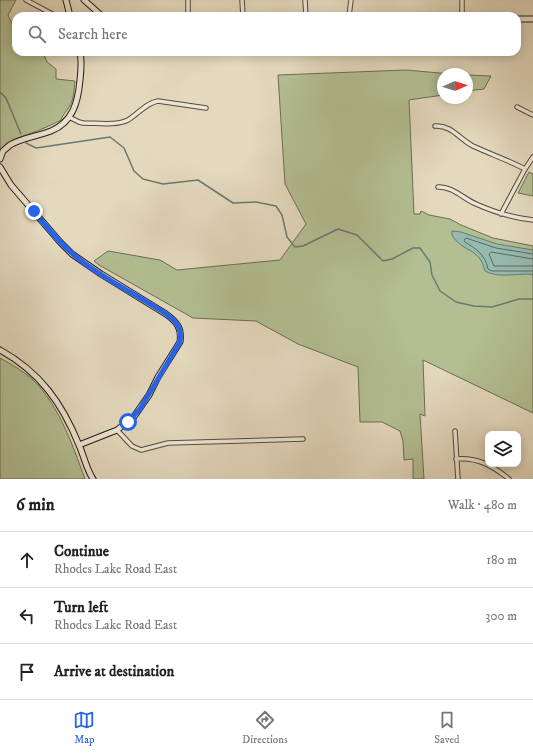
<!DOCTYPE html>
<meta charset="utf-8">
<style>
body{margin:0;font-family:"IM FELL DW Pica",serif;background:#f2f2f2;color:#222}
.controls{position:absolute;right:12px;bottom:12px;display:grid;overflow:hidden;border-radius:8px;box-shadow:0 2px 10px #0003}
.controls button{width:36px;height:36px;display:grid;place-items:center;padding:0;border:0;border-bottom:1px solid #e0e0e0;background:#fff;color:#222;font:20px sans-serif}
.compass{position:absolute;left:437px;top:68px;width:36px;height:36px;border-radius:50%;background:#fff;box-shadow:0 2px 10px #0003;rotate:87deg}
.stop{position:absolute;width:12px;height:12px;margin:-9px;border:3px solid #2563eb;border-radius:50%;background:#fff}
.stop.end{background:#2563eb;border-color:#fff;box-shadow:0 1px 4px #0008}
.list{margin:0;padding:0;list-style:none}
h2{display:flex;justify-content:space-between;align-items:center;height:52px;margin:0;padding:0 16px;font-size:17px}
h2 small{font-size:13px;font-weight:400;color:#767676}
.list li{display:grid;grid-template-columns:26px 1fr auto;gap:12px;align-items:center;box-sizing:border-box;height:56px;padding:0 16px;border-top:1px solid #e0e0e0}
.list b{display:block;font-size:15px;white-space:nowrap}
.list p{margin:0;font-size:13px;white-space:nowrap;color:#767676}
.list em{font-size:13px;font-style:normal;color:#767676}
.icon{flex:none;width:22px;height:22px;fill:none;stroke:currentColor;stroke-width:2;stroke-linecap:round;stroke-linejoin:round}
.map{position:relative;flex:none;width:533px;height:479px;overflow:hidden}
.search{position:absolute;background:#fff;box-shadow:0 2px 10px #0003;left:12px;right:12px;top:12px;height:44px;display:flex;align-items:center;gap:10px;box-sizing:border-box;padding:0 14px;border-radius:12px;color:#767676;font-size:15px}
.sheet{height:220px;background:#fff}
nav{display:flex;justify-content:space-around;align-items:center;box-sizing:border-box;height:56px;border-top:1px solid #e0e0e0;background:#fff;font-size:11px;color:#767676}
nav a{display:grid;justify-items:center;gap:2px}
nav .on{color:#2563eb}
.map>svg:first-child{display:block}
.green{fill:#b3bf93;stroke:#6c6e54}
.water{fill:#95baae;stroke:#687b70}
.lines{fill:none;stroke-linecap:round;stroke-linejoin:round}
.shore{stroke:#5d6b61;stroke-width:1}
.stream{stroke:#687b70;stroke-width:1.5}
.street-casing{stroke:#554b3e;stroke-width:5.5}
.secondary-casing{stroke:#251c14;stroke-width:7}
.street{stroke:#ede6d5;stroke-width:3.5}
.secondary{stroke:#ede6d5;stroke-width:5}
.route{stroke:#2563eb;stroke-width:5}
</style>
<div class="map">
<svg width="533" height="479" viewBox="0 0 533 479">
<rect width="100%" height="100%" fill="#e4d9be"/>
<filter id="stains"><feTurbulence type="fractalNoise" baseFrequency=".005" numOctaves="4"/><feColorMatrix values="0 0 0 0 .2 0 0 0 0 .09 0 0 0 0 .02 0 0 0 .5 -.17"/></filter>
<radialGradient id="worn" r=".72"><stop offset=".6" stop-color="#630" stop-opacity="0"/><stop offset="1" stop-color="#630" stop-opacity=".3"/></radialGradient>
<!-- green -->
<path class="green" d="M 0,0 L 16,0 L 8,15 L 16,33 L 16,52 L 43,52 L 47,62 L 56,69 L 56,79 L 75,81 C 74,89 74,100 69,107 C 66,112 63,114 61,120 C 53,124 45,128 37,131 C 23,137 10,138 0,150 Z
M 406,70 L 451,74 L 443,74 L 443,95 L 409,100 L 414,214 L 420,214 L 421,211 L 429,215 L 450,219 L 461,225 L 493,238 L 533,246 L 533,413 L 423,360 L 425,416 L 420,414 L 424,479 L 413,479 L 413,459 L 404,460 L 403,441 L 400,431 L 382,422 L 360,422 L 358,367 L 298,344 L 256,321 L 193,318 L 99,265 L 94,261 L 108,251 L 160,260 L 177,270 L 280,260 L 306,224 L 285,184 L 278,75 Z
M 467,75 L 491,76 L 484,89 L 467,91 Z
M 529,172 L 533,174 L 533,196 L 518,193 Z
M 0,358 C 9,363 18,368 26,374 C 57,398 72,444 85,479 L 0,479 Z"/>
<!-- water -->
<path class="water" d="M 452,231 L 461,232 L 497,244 L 533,250 L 533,275 L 529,274 C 515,274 497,278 485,271 C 480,247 461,252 452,235 Z"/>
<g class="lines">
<!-- shore -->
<path class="shore" d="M 533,254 L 496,248 L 466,238 L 464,240 L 465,242 C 476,249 485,254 488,269 L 492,271 L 533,271
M 533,259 L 491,252 L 489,254 L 494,266 L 533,266"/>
<!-- stream -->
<path class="stream" d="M 0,92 L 6,98 L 21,134
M 26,143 L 36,148 L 110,137 L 124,148 L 134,171 L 143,179 L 163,184 L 198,180 L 233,203 L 256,202 L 276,206 L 282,215 L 287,237 L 295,247 L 303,246 L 338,229 L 357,235 L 383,261 L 392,259 L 413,248 L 420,248 L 430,262 L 432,275 L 440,291 L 456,302 L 474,306 L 492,307 L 519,299 L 533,299"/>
<defs>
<path id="street" d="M 26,0 L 56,16
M 188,0 L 188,16
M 242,0 L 243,16
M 305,0 L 306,16
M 462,0 L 462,16
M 349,16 L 351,0
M 517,107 L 533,115
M 69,117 L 79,122 L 83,123 C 97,123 116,126 128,120 C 138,114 146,103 158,101 L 206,108
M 435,126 C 452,125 459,139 473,146 C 490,154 508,160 525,169
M 438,187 C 452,186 464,199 476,204 C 494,212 513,218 533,220
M 501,214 L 525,169 L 533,157
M 117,430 L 132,446 L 141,450 L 168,443 L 303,439
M 455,431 L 458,479
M 456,459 C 478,457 493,466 509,479"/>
<path id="secondary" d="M 66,0 L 70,16
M 84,0 L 102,16
M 517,19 L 533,19
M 0,159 L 3,151 L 10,145 C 22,138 38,136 51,131 C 73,122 78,102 80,80 C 81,71 82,61 80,52
M 0,167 L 11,185 L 60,242 L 72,254 L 101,274 L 166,314 C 177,322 182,328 180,342 L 158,377 L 149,395 L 133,418 L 117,430 L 79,445
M 0,350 C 40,372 62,403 79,445 C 84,456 86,468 93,479"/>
</defs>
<!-- street casing -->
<use href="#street" class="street-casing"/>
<!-- secondary casing -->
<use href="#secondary" class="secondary-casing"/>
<!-- street -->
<use href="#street" class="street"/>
<!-- secondary -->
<use href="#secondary" class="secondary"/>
</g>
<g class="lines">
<!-- route -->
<path class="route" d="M 34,211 C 46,226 58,242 73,254 C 101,278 136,294 166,314 C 177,322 182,328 180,342 L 140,409 L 128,422"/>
</g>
<rect width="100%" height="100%" filter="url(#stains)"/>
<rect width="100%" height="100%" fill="url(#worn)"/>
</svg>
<div class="controls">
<button><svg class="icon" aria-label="layers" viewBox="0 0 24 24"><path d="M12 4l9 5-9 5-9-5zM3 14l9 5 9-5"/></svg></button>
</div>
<svg class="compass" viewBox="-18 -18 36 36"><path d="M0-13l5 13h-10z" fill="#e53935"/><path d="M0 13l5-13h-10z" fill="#767676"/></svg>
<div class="stop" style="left:128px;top:422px"></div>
<div class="stop end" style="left:34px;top:211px"></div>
<div class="search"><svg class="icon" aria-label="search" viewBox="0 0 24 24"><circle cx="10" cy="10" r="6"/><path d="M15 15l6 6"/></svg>Search here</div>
</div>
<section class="sheet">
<h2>6 min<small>Walk · 480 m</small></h2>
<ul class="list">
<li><svg class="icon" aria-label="ahead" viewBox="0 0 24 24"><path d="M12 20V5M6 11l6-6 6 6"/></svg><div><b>Continue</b><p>Rhodes Lake Road East</p></div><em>180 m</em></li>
<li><svg class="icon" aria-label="left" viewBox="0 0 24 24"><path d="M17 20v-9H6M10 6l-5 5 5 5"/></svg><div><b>Turn left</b><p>Rhodes Lake Road East</p></div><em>300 m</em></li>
<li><svg class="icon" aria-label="arrive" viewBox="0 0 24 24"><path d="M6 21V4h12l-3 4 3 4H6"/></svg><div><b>Arrive at destination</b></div></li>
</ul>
</section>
<nav>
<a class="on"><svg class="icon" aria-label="map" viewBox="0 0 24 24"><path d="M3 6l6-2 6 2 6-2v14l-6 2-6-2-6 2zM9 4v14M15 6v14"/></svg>Map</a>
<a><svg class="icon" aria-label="directions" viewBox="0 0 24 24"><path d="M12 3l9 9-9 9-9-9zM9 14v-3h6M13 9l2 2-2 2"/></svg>Directions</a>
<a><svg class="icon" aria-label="saved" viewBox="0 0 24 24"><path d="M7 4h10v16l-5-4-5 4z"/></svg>Saved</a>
</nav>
